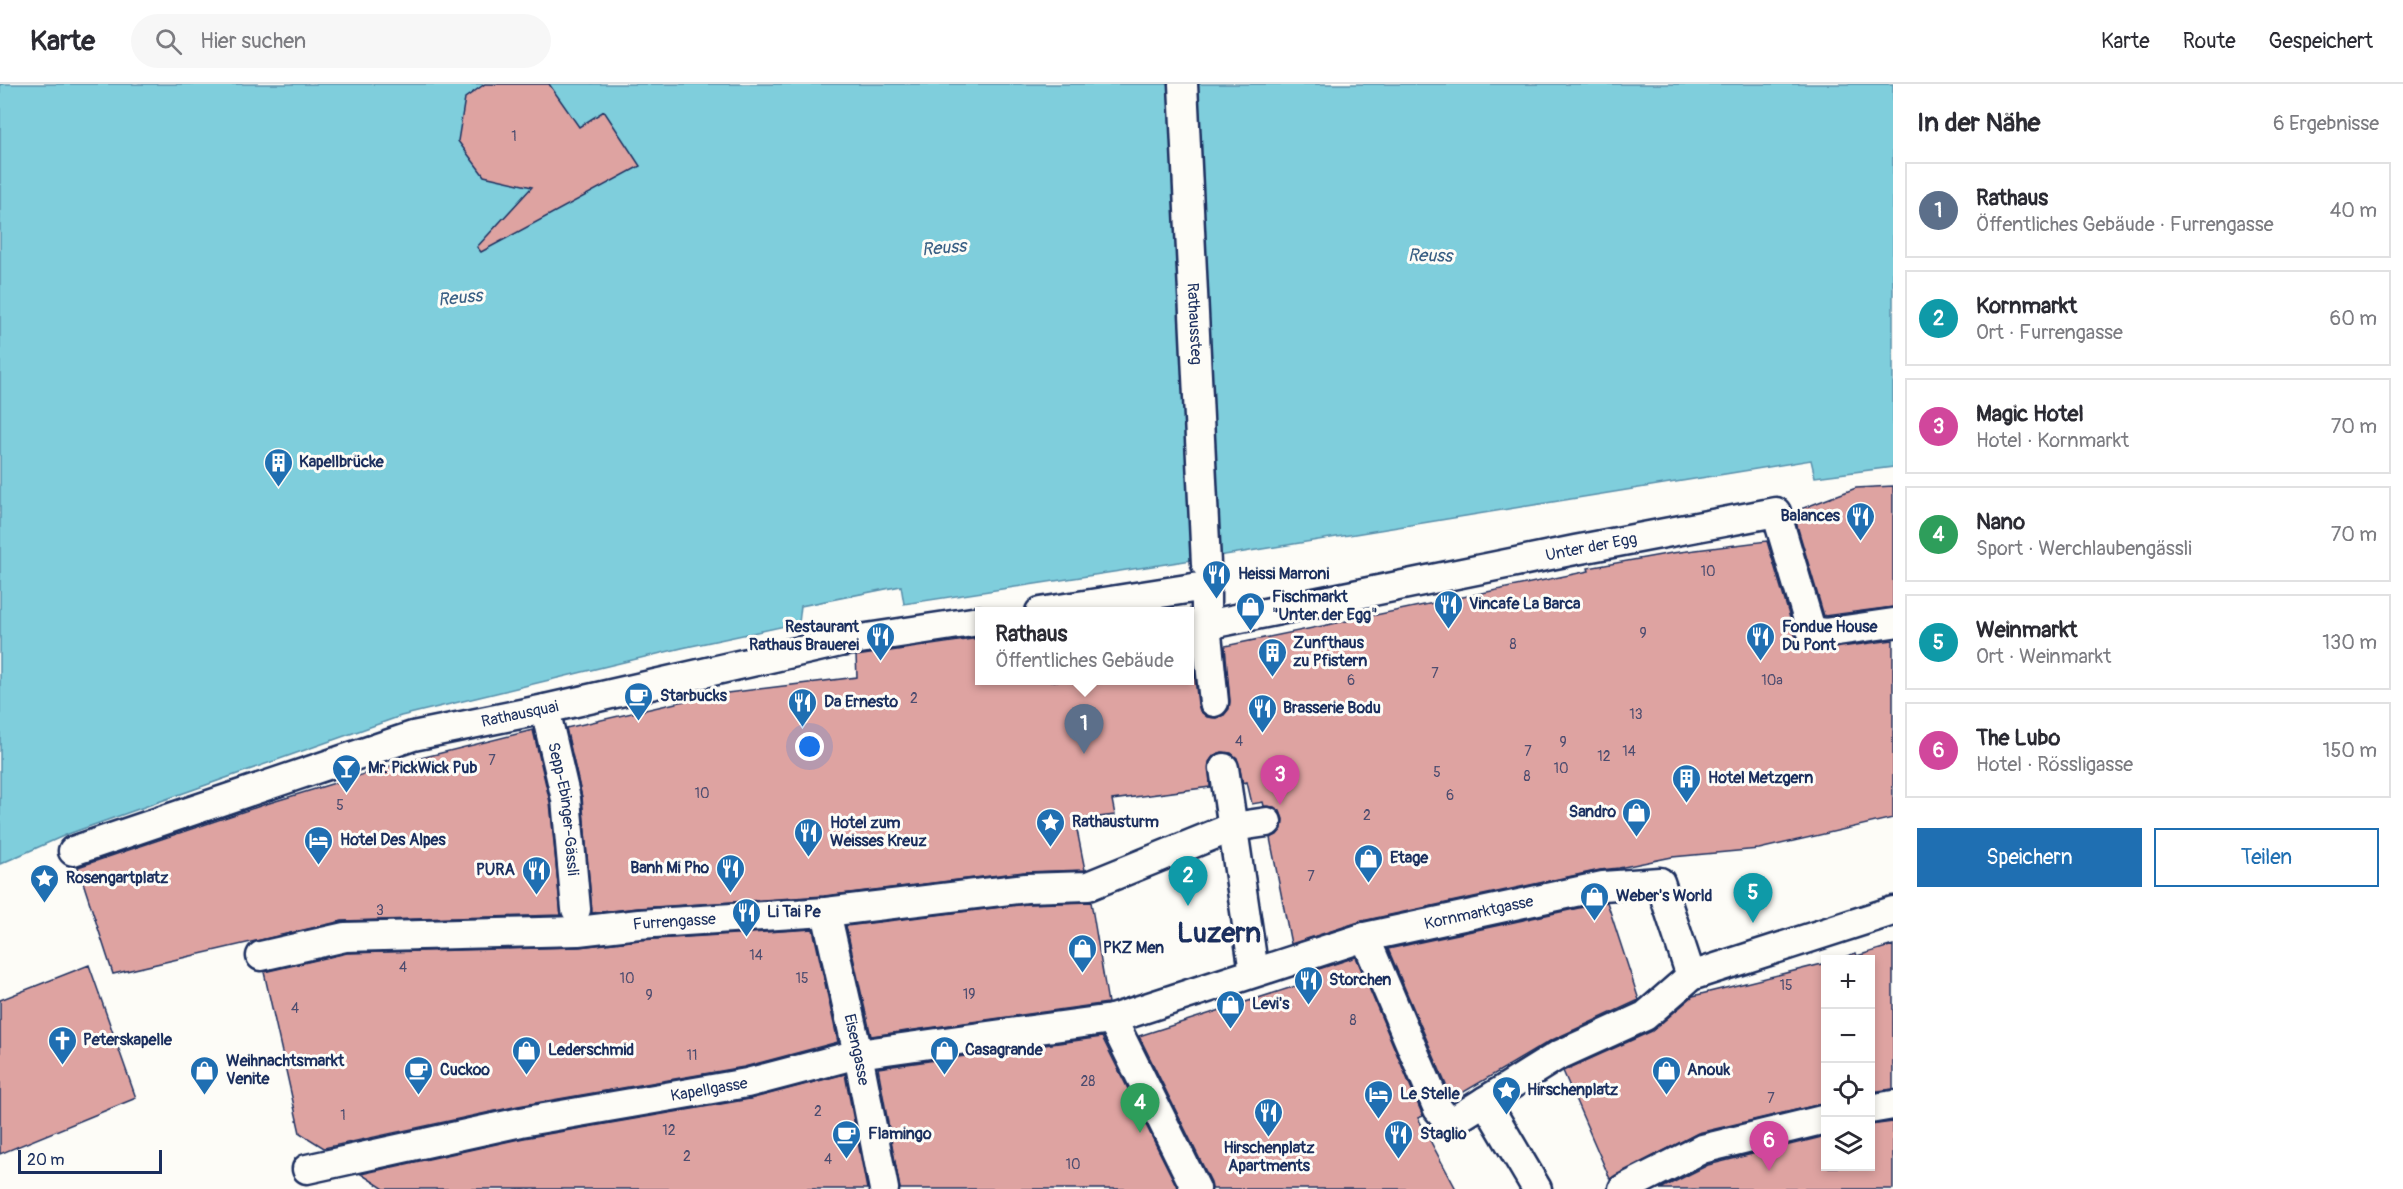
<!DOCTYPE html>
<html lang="de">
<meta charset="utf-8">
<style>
body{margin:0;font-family:Pangolin,sans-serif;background:#f7f7f7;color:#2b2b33}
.controls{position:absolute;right:18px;bottom:18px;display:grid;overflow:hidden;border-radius:0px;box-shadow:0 3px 9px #0003}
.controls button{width:54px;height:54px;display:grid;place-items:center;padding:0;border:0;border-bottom:2px solid #e1e1e2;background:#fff;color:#2b2b33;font:30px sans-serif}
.scale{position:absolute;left:18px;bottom:15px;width:144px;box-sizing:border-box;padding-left:6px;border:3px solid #1b2f5e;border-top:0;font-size:16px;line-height:21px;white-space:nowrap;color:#1b2f5e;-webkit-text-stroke:4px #fdfcf7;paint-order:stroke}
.you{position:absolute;left:810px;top:663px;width:21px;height:21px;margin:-15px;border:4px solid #fff;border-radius:50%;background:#1a73e8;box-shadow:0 0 0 9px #1a73e833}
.badge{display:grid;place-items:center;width:39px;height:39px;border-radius:50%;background:#1f6fb2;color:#fff;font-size:20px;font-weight:700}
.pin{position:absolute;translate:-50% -50px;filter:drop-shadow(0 2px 3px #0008)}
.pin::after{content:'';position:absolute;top:32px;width:21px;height:18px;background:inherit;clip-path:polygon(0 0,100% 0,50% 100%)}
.popup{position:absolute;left:975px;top:523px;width:219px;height:78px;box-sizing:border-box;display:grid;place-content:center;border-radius:0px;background:#fff;filter:drop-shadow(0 2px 4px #0005);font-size:20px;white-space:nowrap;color:#7c7c81}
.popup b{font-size:22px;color:#2b2b33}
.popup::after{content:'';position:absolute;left:50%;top:100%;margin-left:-12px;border:12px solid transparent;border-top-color:#fff}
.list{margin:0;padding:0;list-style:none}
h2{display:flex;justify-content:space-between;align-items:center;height:78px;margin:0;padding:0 24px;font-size:26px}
h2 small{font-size:20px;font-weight:400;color:#7c7c81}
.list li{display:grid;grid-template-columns:39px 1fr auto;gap:18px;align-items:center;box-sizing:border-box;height:96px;margin:0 12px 12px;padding:0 12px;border:2px solid #e1e1e2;border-radius:0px}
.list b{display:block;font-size:22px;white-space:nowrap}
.list p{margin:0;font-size:20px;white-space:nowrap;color:#7c7c81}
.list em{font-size:20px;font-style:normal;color:#7c7c81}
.actions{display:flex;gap:12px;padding:18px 24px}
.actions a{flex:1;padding:14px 0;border:2px solid #1f6fb2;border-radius:0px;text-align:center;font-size:21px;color:#1f6fb2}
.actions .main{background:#1f6fb2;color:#fff}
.icon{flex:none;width:33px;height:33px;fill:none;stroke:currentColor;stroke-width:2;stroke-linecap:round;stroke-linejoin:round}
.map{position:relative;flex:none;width:1893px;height:1105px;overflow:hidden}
header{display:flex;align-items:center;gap:36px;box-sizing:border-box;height:84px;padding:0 30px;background:#fff;border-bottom:2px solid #e1e1e2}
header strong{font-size:28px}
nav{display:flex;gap:33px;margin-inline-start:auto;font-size:21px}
.search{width:420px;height:54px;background:#f7f7f7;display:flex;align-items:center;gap:15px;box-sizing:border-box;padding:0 21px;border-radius:33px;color:#7c7c81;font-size:22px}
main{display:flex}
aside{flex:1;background:#fff}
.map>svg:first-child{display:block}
.water{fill:#7fcedc;stroke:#578eaa;stroke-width:1.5}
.building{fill:#dea3a1;stroke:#1b2f5e;stroke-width:1.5}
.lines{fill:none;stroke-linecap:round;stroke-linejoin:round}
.pedestrian-casing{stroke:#1b2f5e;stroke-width:33}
.pedestrian{stroke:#fdfcf7;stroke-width:28}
.labels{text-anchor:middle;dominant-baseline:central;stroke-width:6;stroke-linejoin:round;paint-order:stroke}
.number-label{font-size:14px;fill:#4c4c6f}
.street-label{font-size:16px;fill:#1b2f5e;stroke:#fdfcf7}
.poi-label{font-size:16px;font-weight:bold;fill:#1b2f5e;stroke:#fdfcf7;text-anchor:start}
.water-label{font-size:18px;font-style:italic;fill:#395f84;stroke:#fdfcf7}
.town-label{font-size:28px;font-weight:bold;fill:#1b2f5e;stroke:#fdfcf7}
</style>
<header>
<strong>Karte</strong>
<div class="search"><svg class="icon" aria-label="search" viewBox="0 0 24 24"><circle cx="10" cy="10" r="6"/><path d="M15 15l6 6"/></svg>Hier suchen</div>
<nav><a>Karte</a><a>Route</a><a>Gespeichert</a></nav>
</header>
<main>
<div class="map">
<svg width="1893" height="1105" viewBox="0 0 1893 1105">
<rect width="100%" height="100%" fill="#fdfcf7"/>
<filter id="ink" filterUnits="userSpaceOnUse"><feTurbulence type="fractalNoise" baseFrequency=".0167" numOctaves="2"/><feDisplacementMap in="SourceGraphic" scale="12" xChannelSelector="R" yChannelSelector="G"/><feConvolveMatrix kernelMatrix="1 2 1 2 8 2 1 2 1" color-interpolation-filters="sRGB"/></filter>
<g filter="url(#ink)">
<!-- water -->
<path class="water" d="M 0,0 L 1893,0 L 1893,383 L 1815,393 L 1811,376 L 1244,468 L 904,520 L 901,502 L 801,522 L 799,539 L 682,564 L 401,632 L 68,750 L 0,780 Z"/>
<!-- building -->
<path class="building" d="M 485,0 L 549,0 L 579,43 L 604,27 L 640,82 L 481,168 L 477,163 L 532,103 L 484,92 L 458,57 L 465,14 Z
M 1893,402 L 1893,523 L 1824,532 L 1793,428 L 1856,404 Z
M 1767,457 L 1795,551 L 1800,558 L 1807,562 L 1826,565 L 1893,556 L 1893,734 L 1759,765 L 1672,773 L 1619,784 L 1600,786 L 1362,837 L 1291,860 L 1270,754 L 1277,751 L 1282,745 L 1283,735 L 1280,727 L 1274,723 L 1264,722 L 1263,718 L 1252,720 L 1247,698 L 1243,699 L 1237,674 L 1231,669 L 1222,668 L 1214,671 L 1209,678 L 1210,703 L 1112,716 L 1115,731 L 1075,736 L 1085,786 L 1024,788 L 824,812 L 638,824 L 592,829 L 582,713 L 566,644 L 711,611 L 857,593 L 856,572 L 979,554 L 979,597 L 1189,597 L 1189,569 L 1192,569 L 1198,620 L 1200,627 L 1207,633 L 1216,634 L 1224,631 L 1229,625 L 1230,617 L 1225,562 L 1589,487 L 1588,484 L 1672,469 Z
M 533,646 L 550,718 L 561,831 L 342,837 L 113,890 L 78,783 L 266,720 L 397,680 Z
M 1091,818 L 1108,919 L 871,952 L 846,842 L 1027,820 Z
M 1607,818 L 1639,916 L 1550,957 L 1452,1015 L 1388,865 Z
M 813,845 L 838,958 L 744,983 L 518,1022 L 324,1064 L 300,1049 L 264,888 L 347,869 L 579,863 L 640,856 Z
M 1893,861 L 1893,1005 L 1870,1008 L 1870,876 L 1836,876 L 1856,869 L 1857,872 Z
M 1356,873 L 1423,1032 L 1418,1034 L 1456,1105 L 1212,1105 L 1211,1098 L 1139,952 L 1299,901 L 1297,892 Z
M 1826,879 L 1826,1019 L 1698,1049 L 1610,1095 L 1563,987 L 1652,947 L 1693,912 Z
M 89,881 L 136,1014 L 0,1070 L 0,916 Z
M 1102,953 L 1178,1105 L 900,1105 L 878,984 Z
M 845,990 L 867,1105 L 384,1105 L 361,1090 L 524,1054 L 750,1015 Z
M 1893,1038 L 1893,1105 L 1660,1105 L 1708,1081 L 1826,1052 L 1826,1083 L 1870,1083 L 1870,1041 Z"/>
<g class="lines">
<defs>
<g id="pedestrian">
<path id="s1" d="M 1183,0 L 1206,480"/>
<path d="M 1040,528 L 1206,502 L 1206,541 L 1214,618"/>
<path id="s2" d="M 1206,541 L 1575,466 L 1776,428 L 1811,546 L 1824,549 L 1893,539"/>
<path id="s3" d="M 545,625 L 566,715 L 576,825"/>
<path d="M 1224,684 L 1254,888"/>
<path id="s4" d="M 73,767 L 413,652 L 545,625 L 840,558 L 979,537"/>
<path id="s5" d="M 826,828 L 858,970 L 884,1105"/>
<path d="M 1365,853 L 1438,1025 L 1450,1039 L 1557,972 L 1645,932 L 1691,892 L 1893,827"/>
<path id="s6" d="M 261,872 L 345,853 L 578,847 L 639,840 L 826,828 L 1026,804 L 1088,802 L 1233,743 L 1267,738"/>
<path d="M 1112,935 L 1196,1105"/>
<path d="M 1485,1017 L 1537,1105"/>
<path d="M 1870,1025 L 1893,1021"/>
<path id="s7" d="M 307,1085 L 521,1038 L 747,999 L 858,970 L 1112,935 L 1365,853 L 1603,802 L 1660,798 L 1691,892"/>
<path d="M 1623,1105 L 1702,1065 L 1826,1035"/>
</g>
</defs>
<!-- pedestrian casing -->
<use href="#pedestrian" class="pedestrian-casing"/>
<!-- pedestrian -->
<use href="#pedestrian" class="pedestrian"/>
</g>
</g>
<!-- icons -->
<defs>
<symbol id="building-pin" viewBox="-11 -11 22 30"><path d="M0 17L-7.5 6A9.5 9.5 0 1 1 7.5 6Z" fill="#1f6fb2" stroke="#fdfcf7"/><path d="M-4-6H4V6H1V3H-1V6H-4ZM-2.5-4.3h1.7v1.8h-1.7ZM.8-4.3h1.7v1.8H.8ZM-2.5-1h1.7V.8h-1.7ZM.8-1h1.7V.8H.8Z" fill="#fff"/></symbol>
<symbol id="restaurant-pin" viewBox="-11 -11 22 30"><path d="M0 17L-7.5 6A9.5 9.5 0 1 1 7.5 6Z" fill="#1f6fb2" stroke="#fdfcf7"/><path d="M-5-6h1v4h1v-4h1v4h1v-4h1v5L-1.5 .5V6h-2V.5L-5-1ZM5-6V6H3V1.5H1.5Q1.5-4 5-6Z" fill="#fff"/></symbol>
<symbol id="shop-pin" viewBox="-11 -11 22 30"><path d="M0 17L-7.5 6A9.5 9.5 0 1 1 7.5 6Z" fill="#1f6fb2" stroke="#fdfcf7"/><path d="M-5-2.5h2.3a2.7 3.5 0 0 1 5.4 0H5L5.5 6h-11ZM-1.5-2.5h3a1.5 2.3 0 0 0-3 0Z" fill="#fff"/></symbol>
<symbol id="cafe-pin" viewBox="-11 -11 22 30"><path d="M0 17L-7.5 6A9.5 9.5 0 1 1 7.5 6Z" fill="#1f6fb2" stroke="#fdfcf7"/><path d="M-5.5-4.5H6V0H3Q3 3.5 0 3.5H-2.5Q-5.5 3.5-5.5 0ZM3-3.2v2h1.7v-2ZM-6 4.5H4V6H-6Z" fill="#fff"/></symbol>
<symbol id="bar-pin" viewBox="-11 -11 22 30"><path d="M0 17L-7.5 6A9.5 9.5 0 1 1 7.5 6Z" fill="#1f6fb2" stroke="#fdfcf7"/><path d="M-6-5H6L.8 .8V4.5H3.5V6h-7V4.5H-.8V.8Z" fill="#fff"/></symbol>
<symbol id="sight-pin" viewBox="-11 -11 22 30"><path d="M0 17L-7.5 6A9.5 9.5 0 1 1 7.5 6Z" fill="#1f6fb2" stroke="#fdfcf7"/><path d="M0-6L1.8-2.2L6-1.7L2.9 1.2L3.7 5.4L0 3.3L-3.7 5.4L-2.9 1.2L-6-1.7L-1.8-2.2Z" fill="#fff"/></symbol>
<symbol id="hotel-pin" viewBox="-11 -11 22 30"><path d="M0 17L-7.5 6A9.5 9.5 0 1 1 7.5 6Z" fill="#1f6fb2" stroke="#fdfcf7"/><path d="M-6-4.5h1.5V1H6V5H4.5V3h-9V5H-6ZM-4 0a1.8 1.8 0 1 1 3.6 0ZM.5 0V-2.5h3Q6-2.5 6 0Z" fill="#fff"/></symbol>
<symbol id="church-pin" viewBox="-11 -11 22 30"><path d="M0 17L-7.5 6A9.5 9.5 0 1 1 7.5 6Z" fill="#1f6fb2" stroke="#fdfcf7"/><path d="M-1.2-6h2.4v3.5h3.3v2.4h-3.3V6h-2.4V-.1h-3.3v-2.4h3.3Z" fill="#fff"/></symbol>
</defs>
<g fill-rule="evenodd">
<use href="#building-pin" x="262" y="362" width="33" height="45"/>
<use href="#restaurant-pin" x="1844" y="416" width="33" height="45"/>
<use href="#restaurant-pin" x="1200" y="474" width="33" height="45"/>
<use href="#restaurant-pin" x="1432" y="504" width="33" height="45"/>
<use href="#shop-pin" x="1234" y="506" width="33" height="45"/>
<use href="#restaurant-pin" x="864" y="536" width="33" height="45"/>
<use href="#restaurant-pin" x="1744" y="536" width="33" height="45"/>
<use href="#building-pin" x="1256" y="552" width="33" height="45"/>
<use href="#cafe-pin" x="622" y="596" width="33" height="45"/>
<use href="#restaurant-pin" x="786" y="602" width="33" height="45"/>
<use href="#restaurant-pin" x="1246" y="608" width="33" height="45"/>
<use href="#bar-pin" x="330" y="668" width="33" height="45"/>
<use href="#building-pin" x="1670" y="678" width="33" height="45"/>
<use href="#shop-pin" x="1620" y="712" width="33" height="45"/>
<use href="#sight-pin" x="1034" y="722" width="33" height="45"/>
<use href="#restaurant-pin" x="792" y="732" width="33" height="45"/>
<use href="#hotel-pin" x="302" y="740" width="33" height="45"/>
<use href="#shop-pin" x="1352" y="758" width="33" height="45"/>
<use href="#restaurant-pin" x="714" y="768" width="33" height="45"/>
<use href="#restaurant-pin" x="520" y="770" width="33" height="45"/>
<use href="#sight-pin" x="28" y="778" width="33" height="45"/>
<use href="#shop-pin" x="1578" y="796" width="33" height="45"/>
<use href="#restaurant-pin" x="730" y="812" width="33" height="45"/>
<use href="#shop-pin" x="1066" y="848" width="33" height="45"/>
<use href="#restaurant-pin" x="1292" y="880" width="33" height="45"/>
<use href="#shop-pin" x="1214" y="904" width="33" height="45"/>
<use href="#church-pin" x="46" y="940" width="33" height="45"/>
<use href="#shop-pin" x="510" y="950" width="33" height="45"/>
<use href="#shop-pin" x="928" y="950" width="33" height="45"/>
<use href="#shop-pin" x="188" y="970" width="33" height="45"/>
<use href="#cafe-pin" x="402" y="970" width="33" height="45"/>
<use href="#shop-pin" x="1650" y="970" width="33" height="45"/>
<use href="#sight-pin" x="1490" y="990" width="33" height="45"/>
<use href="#hotel-pin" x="1362" y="994" width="33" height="45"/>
<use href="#restaurant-pin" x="1252" y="1012" width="33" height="45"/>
<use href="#cafe-pin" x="830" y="1034" width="33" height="45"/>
<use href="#restaurant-pin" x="1382" y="1034" width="33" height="45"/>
</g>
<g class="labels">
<!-- number labels -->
<g class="number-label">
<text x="514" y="52">1</text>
<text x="1708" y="487">10</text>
<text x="1643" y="549">9</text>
<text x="1513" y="560">8</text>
<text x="1435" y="589">7</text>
<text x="1351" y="596">6</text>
<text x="1772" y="596">10a</text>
<text x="914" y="614">2</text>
<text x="1636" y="630">13</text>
<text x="1239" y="657">4</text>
<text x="1563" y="658">9</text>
<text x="1528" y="667">7</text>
<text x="1629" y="667">14</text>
<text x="1604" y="672">12</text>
<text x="492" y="676">7</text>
<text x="1561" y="684">10</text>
<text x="1437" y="688">5</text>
<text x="1527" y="692">8</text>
<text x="702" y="709">10</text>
<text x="1450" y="711">6</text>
<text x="340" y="721">5</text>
<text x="1367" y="731">2</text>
<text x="1311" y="792">7</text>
<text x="380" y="826">3</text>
<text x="756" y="871">14</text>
<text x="403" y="883">4</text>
<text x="627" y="894">10</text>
<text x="802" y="894">15</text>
<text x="1786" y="901">15</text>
<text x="969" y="910">19</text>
<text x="649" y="911">9</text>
<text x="295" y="924">4</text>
<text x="1353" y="936">8</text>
<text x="692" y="971">11</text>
<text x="1088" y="997">28</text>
<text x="1771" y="1014">7</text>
<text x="818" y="1027">2</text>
<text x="343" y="1031">1</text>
<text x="669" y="1046">12</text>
<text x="687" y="1072">2</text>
<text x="828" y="1075">4</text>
<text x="1073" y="1080">10</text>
</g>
<!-- street labels -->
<g class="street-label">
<text stroke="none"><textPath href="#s1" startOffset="240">Rathaussteg</textPath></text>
<text stroke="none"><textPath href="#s2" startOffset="393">Unter der Egg</textPath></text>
<text stroke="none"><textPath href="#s4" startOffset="468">Rathausquai</textPath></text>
<text stroke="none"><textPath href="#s3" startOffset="102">Sepp-Ebinger-Gässli</textPath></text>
<text stroke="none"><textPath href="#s7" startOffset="1202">Kornmarktgasse</textPath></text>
<text stroke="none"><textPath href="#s6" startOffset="416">Furrengasse</textPath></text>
<text stroke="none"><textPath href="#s5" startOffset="141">Eisengasse</textPath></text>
<text stroke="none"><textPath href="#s7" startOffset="410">Kapellgasse</textPath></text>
</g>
<!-- poi labels -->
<g class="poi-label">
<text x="299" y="378">Kapellbrücke</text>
<text x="1840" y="432" text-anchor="end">Balances</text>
<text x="1238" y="490">Heissi Marroni</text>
<text x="1272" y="513">Fischmarkt<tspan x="1272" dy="18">"Unter der Egg"</tspan></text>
<text x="1469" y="520">Vincafe La Barca</text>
<text x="859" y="543" text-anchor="end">Restaurant<tspan x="859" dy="18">Rathaus Brauerei</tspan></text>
<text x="1782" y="543">Fondue House<tspan x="1782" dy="18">Du Pont</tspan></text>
<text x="1293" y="559">Zunfthaus<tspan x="1293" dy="18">zu Pfistern</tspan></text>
<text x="660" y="612">Starbucks</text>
<text x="824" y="618">Da Ernesto</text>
<text x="1283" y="624">Brasserie Bodu</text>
<text x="368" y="684">Mr. PickWick Pub</text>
<text x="1708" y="694">Hotel Metzgern</text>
<text x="1616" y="728" text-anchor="end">Sandro</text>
<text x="1072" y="738">Rathausturm</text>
<text x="830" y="739">Hotel zum<tspan x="830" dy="18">Weisses Kreuz</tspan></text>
<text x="340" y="756">Hotel Des Alpes</text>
<text x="1390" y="774">Etage</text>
<text x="709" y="784" text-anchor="end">Banh Mi Pho</text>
<text x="515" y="786" text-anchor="end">PURA</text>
<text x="66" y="794">Rosengartplatz</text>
<text x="1616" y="812">Weber's World</text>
<text x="767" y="828">Li Tai Pe</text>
<text x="1103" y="864">PKZ Men</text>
<text x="1329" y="896">Storchen</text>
<text x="1252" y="920">Levi's</text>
<text x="83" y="956">Peterskapelle</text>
<text x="548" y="966">Lederschmid</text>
<text x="965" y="966">Casagrande</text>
<text x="226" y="977">Weihnachtsmarkt<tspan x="226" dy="18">Venite</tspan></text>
<text x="440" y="986">Cuckoo</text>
<text x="1687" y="986">Anouk</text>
<text x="1527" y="1006">Hirschenplatz</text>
<text x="1400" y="1010">Le Stelle</text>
<text x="868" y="1050">Flamingo</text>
<text x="1420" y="1050">Staglio</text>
<text x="1269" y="1064" text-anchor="middle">Hirschenplatz<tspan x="1269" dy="18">Apartments</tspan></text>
</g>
<!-- water labels -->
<g class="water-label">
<text transform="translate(944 164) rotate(-5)">Reuss</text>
<text transform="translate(1430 172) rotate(1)">Reuss</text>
<text transform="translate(460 214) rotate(-6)">Reuss</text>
</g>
<!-- town labels -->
<g class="town-label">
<text x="1219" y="849">Luzern</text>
</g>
</g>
</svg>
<div class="controls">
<button>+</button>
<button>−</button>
<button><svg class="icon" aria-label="locate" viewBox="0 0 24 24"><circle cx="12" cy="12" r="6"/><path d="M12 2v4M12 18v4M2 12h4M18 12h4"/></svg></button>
<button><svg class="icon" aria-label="layers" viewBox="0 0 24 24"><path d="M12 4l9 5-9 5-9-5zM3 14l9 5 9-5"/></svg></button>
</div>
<div class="scale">20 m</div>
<div class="you"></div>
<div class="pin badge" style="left:1084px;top:670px;background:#5c6f8a">1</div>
<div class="popup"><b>Rathaus</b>Öffentliches Gebäude</div>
<div class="pin badge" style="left:1188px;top:822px;background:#0f9aa8">2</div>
<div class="pin badge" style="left:1280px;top:721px;background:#d1479c">3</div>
<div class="pin badge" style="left:1140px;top:1049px;background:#2e9e5b">4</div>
<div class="pin badge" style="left:1753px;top:839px;background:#0f9aa8">5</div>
<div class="pin badge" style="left:1769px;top:1087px;background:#d1479c">6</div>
</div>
<aside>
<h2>In der Nähe<small>6 Ergebnisse</small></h2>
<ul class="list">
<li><span class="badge" style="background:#5c6f8a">1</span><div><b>Rathaus</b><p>Öffentliches Gebäude · Furrengasse</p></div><em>40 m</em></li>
<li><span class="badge" style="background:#0f9aa8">2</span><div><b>Kornmarkt</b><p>Ort · Furrengasse</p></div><em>60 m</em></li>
<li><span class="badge" style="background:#d1479c">3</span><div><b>Magic Hotel</b><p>Hotel · Kornmarkt</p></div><em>70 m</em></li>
<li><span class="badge" style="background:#2e9e5b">4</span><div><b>Nano</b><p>Sport · Werchlaubengässli</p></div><em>70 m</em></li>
<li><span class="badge" style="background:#0f9aa8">5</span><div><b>Weinmarkt</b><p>Ort · Weinmarkt</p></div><em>130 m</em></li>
<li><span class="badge" style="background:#d1479c">6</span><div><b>The Lubo</b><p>Hotel · Rössligasse</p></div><em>150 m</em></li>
</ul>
<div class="actions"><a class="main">Speichern</a><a>Teilen</a></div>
</aside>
</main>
